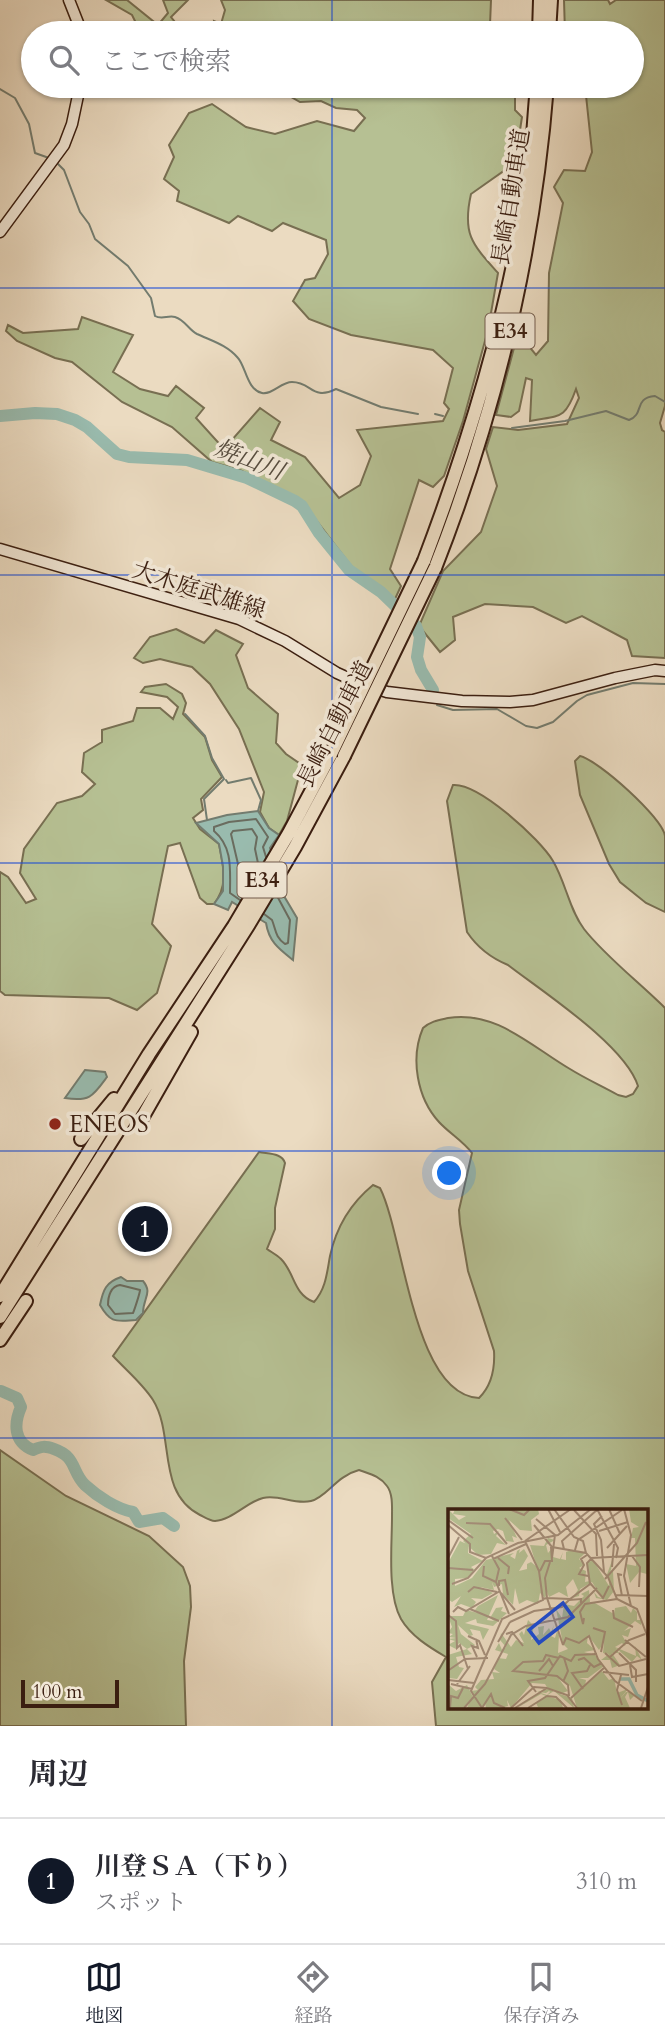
<!DOCTYPE html>
<html lang="ja">
<meta charset="utf-8">
<style>
body{margin:0;font-family:Cardo,"Noto Serif JP",serif;background:#f7f7f7;color:#2b2b33}
.scale{position:absolute;left:21px;bottom:18px;width:98px;box-sizing:border-box;padding-left:7px;border:4px solid #3b1e10;border-top:0;font-size:19px;line-height:24px;white-space:nowrap;color:#3b1e10;-webkit-text-stroke:5px #f2e8d7;paint-order:stroke}
.you{position:absolute;left:450px;top:1174px;width:24px;height:24px;margin:-18px;border:5px solid #fff;border-radius:50%;background:#1a73e8;box-shadow:0 0 0 10px #1a73e833}
.badge{display:grid;place-items:center;width:46px;height:46px;border-radius:50%;background:#111827;color:#fff;font-size:23px;font-weight:700}
.pin{position:absolute;translate:-50% -50%;border:4px solid #fff;box-shadow:0 2px 7px #0006}
.list{margin:0;padding:0;list-style:none}
h2{display:flex;justify-content:space-between;align-items:center;height:91px;margin:0;padding:0 28px;font-size:30px}
h2 small{font-size:23px;font-weight:400;color:#7c7c81}
.list li{display:grid;grid-template-columns:46px 1fr auto;gap:21px;align-items:center;box-sizing:border-box;height:126px;padding:0 28px;border-top:2px solid #e1e1e2}
.list b{display:block;font-size:26px;white-space:nowrap}
.list p{margin:0;font-size:23px;white-space:nowrap;color:#7c7c81}
.list em{font-size:23px;font-style:normal;color:#7c7c81}
.icon{flex:none;width:38px;height:38px;fill:none;stroke:currentColor;stroke-width:2;stroke-linecap:round;stroke-linejoin:round}
.map{position:relative;flex:none;width:665px;height:1726px;overflow:hidden}
.search{position:absolute;background:#fff;box-shadow:0 2px 5px #0004;left:21px;right:21px;top:21px;height:77px;display:flex;align-items:center;gap:18px;box-sizing:border-box;padding:0 24px;border-radius:38px;color:#7c7c81;font-size:26px}
.sheet{height:217px;background:#fff}
nav{display:flex;justify-content:space-around;align-items:center;box-sizing:border-box;height:98px;border-top:2px solid #e1e1e2;background:#fff;font-size:19px;color:#7c7c81}
nav a{display:grid;justify-items:center;gap:4px}
nav .on{color:#111827}
.map>svg:first-child{display:block}
.green{fill:#b6c093;stroke:#786f52;stroke-width:2;fill-rule:evenodd}
.water{fill:#99bbae;stroke:#737c6f;stroke-width:2}
.lines{fill:none;stroke-linecap:round;stroke-linejoin:round}
.shore{stroke:#6a6c5f;stroke-width:2}
.stream{stroke:#737c6f;stroke-width:2}
.river{stroke:#99bbae;stroke-width:12}
.secondary-casing{stroke:#3b1e10;stroke-width:13}
.highway-casing{stroke:#3b1e10;stroke-width:16}
.secondary{stroke:#f2e8d7;stroke-width:10}
.highway{stroke:#ebdbc1;stroke-width:12}
.highway-bridge-casing{stroke:#3b1e10;stroke-width:16;stroke-linecap:butt}
.highway-bridge{stroke:#ebdbc1;stroke-width:12}
.grid{fill:none;stroke:#1d4ed8;stroke-width:2;stroke-opacity:0.55}
.poi-dot{fill:#8f2418;stroke:#f2e8d7;stroke-width:2.5}
.labels{text-anchor:middle;dominant-baseline:central;stroke-width:7;stroke-linejoin:round;paint-order:stroke}
.shield{fill:#f2e8d7;stroke:#725b4c;stroke-width:2}
.shield-label{font-size:21px;font-weight:bold;fill:#3b1e10}
.street-label{font-size:23px;fill:#3b1e10;stroke:#f2e8d7}
.poi-label{font-size:23px;fill:#3b1e10;stroke:#f2e8d7;text-anchor:start}
.water-label{font-size:24px;font-style:italic;fill:#574d3f;stroke:#f2e8d7}
.inset-river{fill:none;stroke:#99bbae;stroke-width:3.5}
.inset-road{fill:none;stroke:#a58f7a;stroke-width:2}
.view{fill:#1d4ed8;fill-opacity:0.15;stroke:#1d4ed8;stroke-width:3.5}
.inset-edge{fill:none;stroke:#3b1e10;stroke-width:3.5}
</style>
<div class="map">
<svg width="665" height="1726" viewBox="0 0 665 1726">
<rect width="100%" height="100%" fill="#ebdbc1"/>
<filter id="stains"><feTurbulence type="fractalNoise" baseFrequency=".00286" numOctaves="4"/><feColorMatrix values="0 0 0 0 .2 0 0 0 0 .09 0 0 0 0 .02 0 0 0 .5 -.17"/></filter>
<radialGradient id="worn" r=".72"><stop offset=".6" stop-color="#630" stop-opacity="0"/><stop offset="1" stop-color="#630" stop-opacity=".3"/></radialGradient>
<!-- green -->
<path class="green" d="M 106,0 L 127,0 L 158,25 L 168,13 L 163,0 L 188,0 L 171,17 L 179,27 L 177,33 L 134,33 L 137,25 L 132,15 Z
M 221,0 L 491,0 L 490,25 L 495,33 L 215,33 L 214,21 L 221,24 L 225,10 Z
M 564,0 L 608,0 L 610,4 L 616,0 L 665,0 L 665,406 L 660,423 L 662,430 L 665,432 L 665,658 L 632,656 L 627,640 L 582,616 L 566,623 L 533,607 L 485,604 L 453,617 L 455,640 L 440,652 L 419,626 L 443,571 L 481,532 L 497,486 L 486,449 L 493,427 L 518,430 L 567,424 L 579,398 L 576,389 C 565,420 560,415 530,421 L 532,380 L 526,378 L 519,411 L 511,417 L 496,415 L 518,333 L 536,355 L 548,341 L 549,273 L 563,203 L 554,187 L 564,170 L 585,171 L 592,152 L 585,86 L 632,86 L 632,33 L 565,33 Z
M 272,86 L 515,86 L 515,110 L 522,117 L 515,163 L 471,194 C 462,234 472,244 498,273 L 488,330 L 463,421 L 444,476 L 433,487 L 419,480 L 390,569 L 401,586 L 395,599 L 358,575 L 303,503 L 240,470 L 212,462 L 172,427 L 122,402 L 72,362 L 55,358 L 17,341 L 6,331 L 8,325 L 23,333 L 78,329 L 82,317 L 133,335 L 113,372 L 140,389 L 168,396 L 176,386 L 204,408 L 196,418 L 224,449 L 260,408 L 280,422 L 271,440 L 305,457 L 339,498 L 360,485 L 371,456 L 357,430 L 443,421 L 449,409 L 444,403 L 453,368 L 433,350 L 351,335 L 309,319 L 293,301 L 305,280 L 315,278 L 328,254 L 326,240 L 283,223 L 272,231 L 238,216 L 229,223 L 177,201 L 179,191 L 164,179 L 174,157 L 169,145 L 189,113 L 212,104 L 246,127 L 275,134 L 317,121 L 354,131 L 365,118 L 357,110 L 336,108 L 321,101 L 300,102 Z
M 176,629 L 204,643 L 216,630 L 243,644 L 236,655 L 248,688 L 278,714 L 276,743 L 286,754 L 302,765 L 287,821 L 279,835 L 269,828 L 260,812 L 264,792 L 239,729 L 210,684 L 192,667 L 160,659 L 143,663 L 134,658 L 150,637 Z
M 166,684 L 182,694 L 186,703 L 183,714 L 205,737 L 212,760 L 222,777 L 201,799 L 203,810 L 193,818 L 200,829 L 219,844 C 223,866 229,885 214,904 L 207,904 L 200,898 L 180,843 L 168,846 L 152,924 L 171,946 L 157,993 L 137,1010 L 109,998 L 5,995 L 0,991 L 0,872 L 8,877 L 26,903 L 36,899 L 20,873 L 24,849 L 57,803 L 82,796 L 95,784 L 82,772 L 84,753 L 102,742 L 102,730 L 133,721 L 137,708 L 160,708 L 173,719 L 178,707 L 167,697 L 141,692 L 145,687 Z
M 580,756 C 598,760 663,818 665,836 C 665,860 665,887 665,912 L 646,903 L 620,882 L 609,864 L 580,795 L 575,761 Z
M 453,785 C 479,783 540,839 553,861 C 566,883 569,909 584,929 C 604,955 641,984 665,1008 L 665,1726 L 436,1726 L 432,1682 L 446,1657 C 429,1647 411,1636 401,1619 C 387,1594 392,1545 392,1517 C 392,1507 393,1494 387,1486 C 380,1476 370,1474 359,1470 C 336,1476 327,1497 311,1501 C 294,1505 279,1494 263,1498 C 247,1502 232,1520 215,1521 C 210,1521 204,1517 200,1515 C 156,1493 175,1435 153,1400 C 143,1384 126,1370 113,1356 L 259,1152 C 269,1154 282,1153 285,1163 L 275,1208 L 275,1229 L 267,1249 C 271,1252 277,1255 281,1259 C 295,1273 293,1294 314,1302 C 326,1289 327,1272 330,1256 C 336,1228 351,1203 373,1185 L 380,1188 C 404,1235 413,1395 479,1398 C 491,1386 495,1368 494,1351 L 468,1271 L 460,1224 L 459,1210 L 472,1153 C 463,1141 449,1133 439,1122 C 417,1098 410,1058 423,1028 C 431,1021 439,1020 448,1018 C 496,1010 532,1047 570,1069 C 586,1079 602,1086 618,1095 L 626,1097 L 633,1094 L 638,1086 C 625,1045 543,992 508,965 C 491,958 477,947 467,932 L 447,801 ZM 450,1511 L 646,1511 L 646,1707 L 450,1707 Z
M 0,1450 L 66,1496 L 149,1536 L 183,1567 L 190,1586 L 191,1607 L 184,1661 L 186,1726 L 0,1726 Z"/>
<!-- water -->
<path class="water" d="M 258,811 L 269,828 L 279,835 L 270,848 L 284,896 L 297,918 L 293,960 C 279,949 269,942 266,923 L 232,902 L 228,910 L 214,904 L 223,891 L 223,866 L 219,844 L 196,823 L 227,815 Z
M 85,1070 L 105,1072 L 107,1077 C 93,1096 90,1102 65,1098 Z
M 121,1277 L 127,1281 L 143,1281 C 153,1293 143,1298 143,1313 L 136,1320 C 116,1321 111,1324 100,1305 C 103,1290 106,1282 121,1277 Z"/>
<g class="lines">
<!-- shore -->
<path class="shore" d="M 245,892 L 239,887 L 238,864 L 231,834 L 233,831 L 252,829 L 257,837 L 255,849 L 259,868
M 240,900 L 230,893 C 230,870 233,847 214,831 L 214,827 L 229,822 L 256,819 L 268,837 L 263,847 L 266,857
M 264,914 L 272,920 C 276,930 275,937 285,944 L 288,943 L 290,920 L 276,894
M 120,1285 L 140,1290 C 140,1293 134,1311 133,1313 L 115,1314 L 108,1305 C 108,1296 111,1286 120,1285 Z"/>
<!-- stream -->
<path class="stream" d="M 0,89 L 15,98 L 29,124 L 35,153 L 49,158
M 58,164 L 64,170 L 80,212 L 89,224 L 95,239 L 128,266 L 151,298 L 155,316 C 162,320 168,315 175,317 C 185,320 189,330 197,334 C 212,341 227,345 238,358 C 246,367 247,390 262,393 C 272,395 281,382 292,382 C 312,382 312,401 336,389 L 381,407 L 418,414
M 435,414 L 443,416
M 512,428 L 565,421 L 606,411 L 629,420 C 645,414 633,398 655,396 L 665,402
M 437,705 L 453,710 L 497,709 L 526,726 L 537,728 L 553,722 L 577,701 L 587,695 L 633,683 L 665,684
M 185,714 L 205,736 L 212,758 L 224,779 L 204,799 L 207,820
M 226,780 L 228,783 L 251,778 L 261,800 L 258,811"/>
<!-- river -->
<path class="river" d="M 0,416 L 35,413 L 57,414 L 75,420 L 87,427 L 117,454 L 129,457 L 187,460 L 247,478 L 295,501 L 302,506 L 319,533 L 349,570 L 381,592 L 416,626 L 420,637 L 417,657 L 421,670 L 433,690
M 1,1391 L 17,1398 L 21,1407 C 14,1423 13,1442 33,1450 C 42,1446 45,1446 54,1449 C 77,1457 71,1471 85,1485 C 98,1497 117,1509 133,1512 L 139,1522 L 163,1518 L 174,1526"/>
<defs>
<path id="secondary" d="M 69,0 L 82,33
M 0,232 L 64,145 L 72,124 L 80,86
M 0,549 L 239,619 L 285,641 L 337,673 L 359,683 L 387,692 L 462,701 L 510,702 L 533,700 L 615,678 L 655,670 L 665,671"/>
<path id="highway" d="M 539,33 L 540,0
M 549,33 L 551,0
M 424,561 C 471,437 510,308 529,176 C 533,146 534,116 537,86
M 435,568 C 496,413 534,252 547,86
M 142,1118 L 191,1032
M 81,1139 L 114,1099
M 0,1296 L 149,1054 L 234,926 L 289,833 L 331,754
M 0,1317 L 249,924 L 295,847 L 344,756
M 0,1340 L 26,1301"/>
</defs>
<!-- secondary casing -->
<use href="#secondary" class="secondary-casing"/>
<!-- highway casing -->
<use href="#highway" class="highway-casing"/>
<!-- secondary -->
<use href="#secondary" class="secondary"/>
<!-- highway -->
<use href="#highway" class="highway"/>
<defs>
<path id="highway-bridge" d="M 331,754 L 424,561
M 344,756 L 435,568"/>
</defs>
<!-- highway-bridge casing -->
<use href="#highway-bridge" class="highway-bridge-casing"/>
<!-- highway-bridge -->
<use href="#highway-bridge" class="highway-bridge"/>
</g>
<!-- grid -->
<path class="grid" d="M 332,0 L 332,33M 332,86 L 332,1726M 0,288 L 665,288M 0,575 L 665,575M 0,863 L 665,863M 0,1151 L 665,1151M 0,1438 L 665,1438"/>
<!-- markers -->
<circle class="poi-dot" cx="55" cy="1124" r="7"/>
<g class="labels">
<!-- shield labels -->
<g class="shield">
<rect x="485.5" y="313.5" width="49" height="35" rx="5"/>
<rect x="237.5" y="862.5" width="49" height="35" rx="5"/>
</g>
<g class="shield-label">
<text x="510" y="331">E34</text>
<text x="262" y="880">E34</text>
</g>
<!-- street labels -->
<g class="street-label">
<text transform="translate(511 197) rotate(-81)">長崎自動車道</text>
<text transform="translate(199 590) rotate(18)">大木庭武雄線</text>
<text transform="translate(335 724) rotate(-63)">長崎自動車道</text>
</g>
<!-- poi labels -->
<g class="poi-label">
<text x="69" y="1124">ENEOS</text>
</g>
<!-- water labels -->
<g class="water-label">
<text transform="translate(249 460) rotate(21)">焼山川</text>
</g>
</g>
<!-- overview -->
<g transform="translate(448 1509)">
<rect width="200" height="200" fill="#ebdbc1"/>
<path d="M 0,0 L 11,11 L 18,7 L 5,5 L 7,0 L 90,0 L 91,5 L 83,11 L 84,22 L 72,21 L 61,11 L 69,29 L 64,27 L 66,33 L 58,32 L 55,22 L 50,20 L 45,22 L 46,25 L 51,22 L 48,27 L 58,36 L 49,34 L 43,45 L 30,46 L 15,32 L 23,25 L 0,9 ZM 181,0 L 199,0 L 199,65 L 191,63 L 182,74 L 178,55 L 188,57 L 187,29 L 183,29 L 185,19 L 191,18 L 183,13 ZM 100,29 L 107,31 L 98,36 L 100,44 L 105,38 L 105,48 L 112,50 L 115,43 L 113,50 L 118,51 L 118,43 L 123,41 L 137,44 L 131,50 L 136,56 L 131,59 L 138,62 L 137,73 L 142,72 L 139,54 L 145,51 L 161,77 L 161,68 L 158,68 L 166,46 L 162,65 L 165,62 L 166,82 L 159,91 L 148,89 L 146,83 L 150,88 L 154,89 L 144,73 L 132,80 L 131,87 L 124,89 L 130,81 L 125,70 L 118,78 L 120,88 L 111,83 L 101,88 L 99,83 L 97,89 L 92,84 L 90,95 L 79,91 L 71,95 L 67,79 L 65,96 L 55,85 L 54,75 L 46,78 L 44,73 L 46,81 L 32,78 L 45,84 L 34,90 L 23,89 L 28,93 L 24,99 L 13,95 L 6,98 L 13,87 L 4,93 L 0,90 L 0,54 L 12,32 L 21,36 L 20,44 L 35,52 L 23,58 L 27,61 L 19,69 L 7,70 L 7,77 L 24,69 L 38,51 L 66,44 L 62,47 L 67,50 L 69,42 L 72,40 L 71,44 L 76,40 L 80,47 L 71,62 L 79,60 L 79,55 L 83,53 L 89,58 L 82,36 L 96,37 ZM 141,81 L 142,93 L 135,96 L 145,93 L 166,105 L 167,99 L 178,97 L 183,104 L 185,99 L 189,103 L 189,111 L 194,111 L 193,116 L 187,112 L 176,122 L 183,119 L 180,128 L 174,126 L 178,133 L 177,137 L 174,134 L 167,138 L 188,147 L 187,137 L 194,151 L 189,147 L 184,153 L 168,139 L 171,144 L 164,144 L 172,156 L 164,159 L 162,151 L 153,151 L 161,145 L 155,144 L 156,133 L 151,141 L 140,126 L 139,134 L 147,141 L 136,143 L 147,146 L 156,157 L 140,169 L 131,169 L 138,171 L 137,177 L 154,162 L 161,171 L 166,169 L 169,184 L 180,180 L 169,193 L 178,183 L 183,183 L 186,187 L 182,191 L 180,183 L 177,188 L 182,199 L 129,199 L 122,177 L 111,170 L 120,182 L 112,185 L 124,189 L 126,199 L 106,182 L 98,187 L 113,191 L 115,199 L 81,199 L 90,198 L 88,194 L 98,187 L 93,185 L 69,199 L 91,184 L 93,184 L 99,186 L 102,183 L 101,182 L 98,184 L 89,183 L 100,180 L 97,175 L 84,174 L 63,199 L 59,191 L 60,197 L 53,199 L 38,199 L 37,194 L 34,199 L 19,199 L 23,190 L 15,199 L 0,199 L 1,176 L 8,182 L 19,176 L 25,188 L 23,182 L 30,181 L 27,178 L 33,171 L 46,170 L 44,163 L 52,164 L 46,160 L 50,149 L 58,150 L 60,145 L 47,141 L 51,134 L 54,141 L 58,138 L 52,131 L 53,124 L 63,138 L 68,131 L 76,134 L 71,125 L 74,122 L 76,126 L 80,111 L 86,117 L 83,131 L 91,125 L 90,118 L 96,117 L 95,126 L 101,119 L 103,123 L 106,116 L 103,127 L 107,129 L 109,122 L 111,126 L 110,144 L 120,140 L 115,135 L 108,100 L 114,109 L 116,95 L 126,97 L 136,87 L 133,85 ZM 50,86 L 39,111 L 46,112 L 42,109 L 48,99 L 55,98 L 53,102 L 59,104 L 45,117 L 29,114 L 28,110 L 17,114 L 41,120 L 35,131 L 32,122 L 22,120 L 25,126 L 22,127 L 10,116 L 13,125 L 27,136 L 19,140 L 24,145 L 8,148 L 11,158 L 16,159 L 9,170 L 1,169 L 0,146 L 19,140 L 11,134 L 8,140 L 0,136 L 7,132 L 0,130 L 8,129 L 1,128 L 5,125 L 0,124 L 4,118 L 0,107 L 15,107 L 18,101 L 30,104 L 27,101 L 30,97 Z" fill="#b6c093"/>
<path class="inset-river" d="M 172,170 L 181,170 L 189,186 L 200,192"/>
<path class="inset-road" d="M 61,0 L 76,6 L 82,0M 100,0 L 112,23M 106,0 L 126,28 L 135,32 L 138,44M 149,0 L 170,39 L 168,49M 161,0 L 172,25M 176,0 L 183,26 L 176,67 L 183,97 L 189,100 L 200,129M 126,1 L 148,25 L 149,47M 154,7 L 146,15 L 153,31 L 156,63M 57,9 L 74,31M 88,10 L 107,26 L 104,49M 0,11 L 25,29M 18,14 L 42,15 L 59,35M 0,16 L 22,35 L 22,43 L 38,49 L 70,34 L 110,26 L 143,0M 86,16 L 104,38 L 138,44 L 160,68 L 169,90 L 183,97M 151,22 L 180,13M 77,32 L 123,0M 159,39 L 179,17M 116,40 L 114,32 L 150,0M 127,41 L 130,31 L 174,1M 139,46 L 133,50 L 136,56 L 131,65 L 140,67M 44,47 L 51,60 L 48,73 L 61,105M 184,47 L 192,58 L 191,78M 0,49 L 11,28M 50,49 L 61,58 L 60,65M 143,49 L 200,46M 45,50 L 78,35M 102,53 L 97,69 L 99,89 L 122,90 L 142,75 L 139,54 L 143,50M 36,57 L 35,67 L 48,73M 164,58 L 166,35M 0,59 L 25,61M 92,62 L 97,52 L 104,52 L 103,38M 174,66 L 170,65 L 174,87M 157,70 L 189,34 L 198,13M 142,74 L 155,89 L 161,77M 4,75 L 20,69 L 38,49M 51,77 L 51,72 L 57,71 L 60,86M 20,83 L 26,78 L 49,83M 53,84 L 67,101M 168,86 L 200,87M 95,90 L 99,89 L 115,136M 22,100 L 51,112M 165,101 L 166,109 L 185,118M 5,103 L 10,98 L 18,102 L 52,82M 0,106 L 8,112 L 9,139 L 12,136 L 20,160M 136,109 L 135,115 L 132,103 L 137,95 L 169,90M 62,113 L 86,102 L 114,98 L 121,91 L 133,90 L 133,94M 145,119 L 157,123 L 153,143M 58,125 L 64,123 L 75,137M 20,127 L 31,132 L 37,146M 28,130 L 30,139 L 24,137 L 29,148M 177,131 L 198,148M 50,133 L 62,113M 115,136 L 118,129 L 131,134 L 141,127 L 150,150 L 167,172 L 194,192M 157,144 L 171,157 L 198,150M 171,144 L 188,161 L 188,173M 162,148 L 181,131 L 197,125M 111,149 L 98,146 L 95,152 L 75,153 L 65,162 L 109,167 L 120,176 L 121,187M 130,151 L 136,149 L 146,158 L 154,154M 182,156 L 184,168 L 200,165M 1,161 L 17,150 L 40,149M 91,162 L 101,150 L 105,157M 155,163 L 181,166M 173,166 L 169,181 L 174,196M 0,171 L 26,174M 115,173 L 120,162 L 116,149M 3,175 L 24,180M 9,175 L 22,157M 135,180 L 124,164 L 139,162 L 142,156M 88,183 L 80,172 L 97,169 L 112,147 L 123,152 L 127,146 L 149,145M 123,189 L 157,158M 2,199 L 3,187 L 10,189 L 15,179M 16,199 L 37,175 L 63,126 L 78,117 L 120,108 L 149,79M 34,199 L 43,185 L 46,194 L 57,199M 34,199 L 23,182 L 54,110 L 95,91 L 91,62 L 77,32M 63,199 L 86,178 L 99,179M 67,199 L 99,179 L 119,186 L 129,199M 80,199 L 99,187 L 108,188 L 119,199M 193,199 L 200,178"/>
<path class="view" d="M 115,94 L 125,108 L 91,134 L 81,121 Z"/>
<rect width="200" height="200" class="inset-edge"/>
</g>
<rect width="100%" height="100%" filter="url(#stains)"/>
<rect width="100%" height="100%" fill="url(#worn)"/>
</svg>
<div class="scale">100 m</div>
<div class="you"></div>
<div class="pin badge" style="left:145px;top:1229px">1</div>
<div class="search"><svg class="icon" aria-label="search" viewBox="0 0 24 24"><circle cx="10" cy="10" r="6"/><path d="M15 15l6 6"/></svg>ここで検索</div>
</div>
<section class="sheet">
<h2>周辺<small></small></h2>
<ul class="list">
<li><span class="badge">1</span><div><b>川登ＳＡ（下り）</b><p>スポット</p></div><em>310 m</em></li>
</ul>
</section>
<nav>
<a class="on"><svg class="icon" aria-label="map" viewBox="0 0 24 24"><path d="M3 6l6-2 6 2 6-2v14l-6 2-6-2-6 2zM9 4v14M15 6v14"/></svg>地図</a>
<a><svg class="icon" aria-label="directions" viewBox="0 0 24 24"><path d="M12 3l9 9-9 9-9-9zM9 14v-3h6M13 9l2 2-2 2"/></svg>経路</a>
<a><svg class="icon" aria-label="saved" viewBox="0 0 24 24"><path d="M7 4h10v16l-5-4-5 4z"/></svg>保存済み</a>
</nav>
